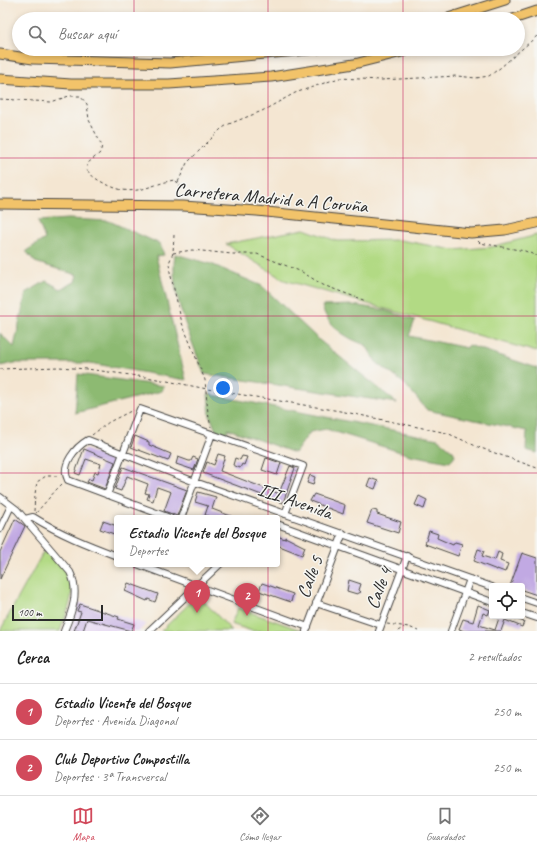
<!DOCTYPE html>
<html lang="es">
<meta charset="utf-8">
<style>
body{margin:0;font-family:Caveat,sans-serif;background:#f2f2f2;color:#222}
.controls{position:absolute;right:12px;bottom:12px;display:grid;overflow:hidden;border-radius:4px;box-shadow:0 2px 6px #0003}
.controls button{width:36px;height:36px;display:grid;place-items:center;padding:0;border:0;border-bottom:1px solid #e0e0e0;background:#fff;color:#222;font:20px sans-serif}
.scale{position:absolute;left:12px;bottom:10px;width:91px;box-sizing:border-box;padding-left:4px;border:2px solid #2b2b2b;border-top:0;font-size:11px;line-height:14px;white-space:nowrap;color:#2b2b2b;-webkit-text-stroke:3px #f6f6f2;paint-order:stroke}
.you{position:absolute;left:223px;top:388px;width:14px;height:14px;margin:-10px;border:3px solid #fff;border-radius:50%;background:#1a73e8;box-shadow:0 0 0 6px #1a73e833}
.badge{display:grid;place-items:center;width:26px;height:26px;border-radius:50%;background:#d1495b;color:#fff;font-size:13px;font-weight:700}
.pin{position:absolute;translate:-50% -33px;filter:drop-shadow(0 1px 2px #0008)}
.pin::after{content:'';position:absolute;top:21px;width:14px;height:12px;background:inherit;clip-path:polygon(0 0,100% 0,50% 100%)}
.popup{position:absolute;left:114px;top:515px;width:166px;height:52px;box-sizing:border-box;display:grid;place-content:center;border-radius:4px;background:#fff;filter:drop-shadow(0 1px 3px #0005);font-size:13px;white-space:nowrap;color:#767676}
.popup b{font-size:15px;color:#222}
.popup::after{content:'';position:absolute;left:50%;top:100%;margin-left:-8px;border:8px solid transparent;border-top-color:#fff}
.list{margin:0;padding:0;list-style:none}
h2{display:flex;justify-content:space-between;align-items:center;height:52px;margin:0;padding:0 16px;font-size:17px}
h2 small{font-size:13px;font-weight:400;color:#767676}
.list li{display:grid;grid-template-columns:26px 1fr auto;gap:12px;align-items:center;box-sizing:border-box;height:56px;padding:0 16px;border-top:1px solid #e0e0e0}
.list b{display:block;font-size:15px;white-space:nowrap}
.list p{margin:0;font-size:13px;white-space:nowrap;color:#767676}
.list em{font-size:13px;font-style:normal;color:#767676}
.icon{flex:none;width:22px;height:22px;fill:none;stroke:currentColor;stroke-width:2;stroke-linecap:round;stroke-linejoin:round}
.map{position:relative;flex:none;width:537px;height:631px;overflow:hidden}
.search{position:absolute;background:#fff;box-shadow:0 2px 6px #0003;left:12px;right:12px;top:12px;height:44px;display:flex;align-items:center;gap:10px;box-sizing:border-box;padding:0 14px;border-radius:22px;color:#767676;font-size:15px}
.sheet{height:164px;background:#fff}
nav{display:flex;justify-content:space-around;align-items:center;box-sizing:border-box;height:56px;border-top:1px solid #e0e0e0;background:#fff;font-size:11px;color:#767676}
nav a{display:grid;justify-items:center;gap:2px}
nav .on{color:#d1495b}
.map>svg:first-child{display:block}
.built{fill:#e3d3f3}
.green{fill:#b2da84;stroke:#6e8258}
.forest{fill:#8dba72;stroke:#5c724e}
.building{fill:#c1a9e3}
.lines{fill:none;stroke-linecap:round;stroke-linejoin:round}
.minor-casing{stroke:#494744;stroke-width:8}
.highway-casing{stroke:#494744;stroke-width:11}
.path{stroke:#494744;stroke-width:1;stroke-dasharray:3 3;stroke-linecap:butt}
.minor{stroke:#fff;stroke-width:6}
.highway{stroke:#f2c36a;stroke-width:9}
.grid{fill:none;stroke:#c2185b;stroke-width:1;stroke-opacity:0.55}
.labels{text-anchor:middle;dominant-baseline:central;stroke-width:3;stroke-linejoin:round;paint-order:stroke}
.street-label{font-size:19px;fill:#2b2b2b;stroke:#f6f6f2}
</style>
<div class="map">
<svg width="537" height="631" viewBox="0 0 537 631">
<rect width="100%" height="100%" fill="#f6f6f2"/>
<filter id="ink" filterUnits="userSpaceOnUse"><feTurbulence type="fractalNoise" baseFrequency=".025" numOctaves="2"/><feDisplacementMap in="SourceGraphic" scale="8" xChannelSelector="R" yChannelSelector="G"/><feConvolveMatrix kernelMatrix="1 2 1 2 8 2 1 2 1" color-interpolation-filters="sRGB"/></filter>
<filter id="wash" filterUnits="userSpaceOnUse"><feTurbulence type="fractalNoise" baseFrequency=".012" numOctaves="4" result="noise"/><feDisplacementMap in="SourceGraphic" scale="16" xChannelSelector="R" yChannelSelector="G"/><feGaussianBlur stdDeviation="0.9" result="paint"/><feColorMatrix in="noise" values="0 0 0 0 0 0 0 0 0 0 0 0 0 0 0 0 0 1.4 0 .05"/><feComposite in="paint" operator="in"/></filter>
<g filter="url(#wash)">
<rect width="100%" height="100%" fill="#f4e6d2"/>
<!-- built -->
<path class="built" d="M 79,602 L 146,624 L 139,631 L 69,631 Z"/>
<!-- green -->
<path class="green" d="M 304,229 L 337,241 L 400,240 L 454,250 L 491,247 L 537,235 L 537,352 L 284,280 L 226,244 Z
M 46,547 C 53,555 63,564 68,574 C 78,591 66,614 60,631 L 0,631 Z
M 198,595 L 232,631 L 161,631 Z
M 238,608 L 301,630 L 252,631 L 231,624 Z"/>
<!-- forest -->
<path class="forest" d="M 68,219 L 109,221 L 160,244 L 164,255 L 156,256 L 186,380 L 90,363 L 14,363 L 0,366 L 0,333 L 14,347 L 26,293 L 46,281 L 61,289 L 75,282 L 77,275 L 35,262 L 26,251 L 45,239 L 38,221 Z
M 175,254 L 211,264 L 262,286 L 319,340 L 397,403 L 204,374 C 191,337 169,294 175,254 Z
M 353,305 L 384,310 L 415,320 L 409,336 L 467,348 L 468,345 L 537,368 L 537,453 L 526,450 L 527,431 L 427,410 L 405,384 L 376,362 L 366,345 C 347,339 327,326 322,306 Z
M 78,374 L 164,386 L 162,391 L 75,413 Z
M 208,394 L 438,439 L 453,451 L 455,455 L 450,462 L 410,455 L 326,429 L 310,432 L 295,453 L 228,429 L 225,436 L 217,433 L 210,416 Z"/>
<g id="blocks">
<!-- building -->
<path class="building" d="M 135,436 L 149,442 L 149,445 L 171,454 L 168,461 L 131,447 Z
M 84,449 L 115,462 L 105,489 L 87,482 L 89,479 L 92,480 L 95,472 L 98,473 L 101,464 L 86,459 L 80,475 L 75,473 Z
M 218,454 L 225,456 L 220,471 L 277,493 L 279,493 L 290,466 L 295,468 L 283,503 L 203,473 L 207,462 L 214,465 Z
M 242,456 L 247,457 L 244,465 L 242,464 L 240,468 L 233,465 L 235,458 L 240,460 Z
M 178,457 L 189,461 L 191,461 L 193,457 L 198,459 L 194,470 L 176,464 Z
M 266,458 L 281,463 L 277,475 L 262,470 Z
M 123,467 L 187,490 L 177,516 L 164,511 L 171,492 L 157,487 L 153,501 L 147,499 L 149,494 L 145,493 L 148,484 L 127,476 L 121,491 L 115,489 Z
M 310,475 L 315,477 L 313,485 L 307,483 Z
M 370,478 L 378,481 L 375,489 L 367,486 Z
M 198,492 L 216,497 L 212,509 L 236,518 L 214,518 L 205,515 L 208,506 L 195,502 Z
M 314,494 L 345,505 L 343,514 L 310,501 Z
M 419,496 L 427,500 L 424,509 L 415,505 Z
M 372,510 L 373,510 L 377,511 L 377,514 L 401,522 L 398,533 L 367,523 Z
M 15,519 L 25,526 L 0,579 L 0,552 Z
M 103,521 L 117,526 L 117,535 L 100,529 Z
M 429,531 L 438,534 L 437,538 L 453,545 L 455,542 L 462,544 L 458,556 L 425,544 Z
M 277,536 L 285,539 L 285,537 L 305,547 L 302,555 L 277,545 Z
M 478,549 L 484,551 L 482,556 L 495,560 L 498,552 L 502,554 L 500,561 L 508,564 L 505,572 L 497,569 L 497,570 L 474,561 Z
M 522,553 L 537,558 L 537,595 L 522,590 L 522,586 L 510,586 Z
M 349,580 L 361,584 L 359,590 L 361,592 L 357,594 L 347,591 Z
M 128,583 L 158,594 L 155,602 L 148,599 L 147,601 L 125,591 Z
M 262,583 L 293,594 L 291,602 L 259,591 Z
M 80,604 L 119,617 L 118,619 L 134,624 L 131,631 L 87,619 L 83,631 L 74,631 L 81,612 L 77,611 Z
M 478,605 L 490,610 L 488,615 L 483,613 L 479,625 L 495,630 L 499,618 L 495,616 L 508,616 L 524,622 L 522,627 L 505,620 L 501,631 L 464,631 L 459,629 L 463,619 L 473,622 Z"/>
</g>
</g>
<g filter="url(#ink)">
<use href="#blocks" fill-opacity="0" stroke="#494744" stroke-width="1"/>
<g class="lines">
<defs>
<path id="minor" d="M 107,495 L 140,409 L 303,466 L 285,514
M 0,497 L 17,510 L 70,572 C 80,592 72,612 64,631
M 170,518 L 68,480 C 60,465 76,447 88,440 L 195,482 L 492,587
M 181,518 L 212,434
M 25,519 L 33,517 C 60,534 88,545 117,556
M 277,524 L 492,602
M 0,529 L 11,506
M 137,564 L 308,627
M 522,598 L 537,603
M 316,603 L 381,625
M 522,613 L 537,618
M 149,631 L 220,564
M 306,631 L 343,533
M 379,631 L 407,556
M 451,631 L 470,579"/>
<path id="highway" d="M 445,19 L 505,0
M 513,19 L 537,11
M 0,54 L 33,59 L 170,63 L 318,49
M 0,79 L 71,84 L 169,84 L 271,77 L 354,64 L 414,49
M 0,204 L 183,206 L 257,211 L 471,233 L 505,230 L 537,223"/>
</defs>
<!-- minor casing -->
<use href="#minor" class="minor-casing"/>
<!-- highway casing -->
<use href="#highway" class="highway-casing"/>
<!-- path -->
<path class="path" d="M 0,99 L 51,102 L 69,96 L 80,96 L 87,104 L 89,120 L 102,146 L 100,153 L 88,163 L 86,169 C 92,177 99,181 108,185 C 135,198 148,185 174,180 L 180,184 L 180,189
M 178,182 L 187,163 L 221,129 L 229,124 L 262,111 L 295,93 L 339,78 L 381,80 L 457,76 L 476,78 L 489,76 L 500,68 L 537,36
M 174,235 L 173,253 L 169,263 L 170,272 L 182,323 L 205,380 L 208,413 L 211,427
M 478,241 L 480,243 L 525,251 L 537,256
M 173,253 L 192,250 L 232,254 L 257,254 L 302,272 L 323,285 L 366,301
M 0,369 L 59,367 L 87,369 L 152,378 L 207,389 L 340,411 L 447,433 L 478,447 L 537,468
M 92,435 L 109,422 L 133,410
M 34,511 L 35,494 L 37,482 L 46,476 L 59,476
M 36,513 L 56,490 L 62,484
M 387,624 L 409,627 L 418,631
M 398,631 L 404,627
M 460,631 L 462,631"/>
<!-- minor -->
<use href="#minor" class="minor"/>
<!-- highway -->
<use href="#highway" class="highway"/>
</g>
</g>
<!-- grid -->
<path class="grid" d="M 134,0 L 134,19M 268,0 L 268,19M 403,0 L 403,19M 134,49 L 134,631M 268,49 L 268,631M 403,49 L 403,631M 0,158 L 537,158M 0,316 L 537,316M 0,473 L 537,473"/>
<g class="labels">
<!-- street labels -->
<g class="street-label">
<text transform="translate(271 198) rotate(5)">Carretera Madrid a A Coruña</text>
<text transform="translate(295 501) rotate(19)">III Avenida</text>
<text transform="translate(310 577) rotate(-69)">Calle 5</text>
<text transform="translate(379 588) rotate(-69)">Calle 4</text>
</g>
</g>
</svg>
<div class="controls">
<button><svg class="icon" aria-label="locate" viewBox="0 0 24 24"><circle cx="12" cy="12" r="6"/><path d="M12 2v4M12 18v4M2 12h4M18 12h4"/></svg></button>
</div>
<div class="scale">100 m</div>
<div class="you"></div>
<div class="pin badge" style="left:197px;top:613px">1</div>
<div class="popup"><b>Estadio Vicente del Bosque</b>Deportes</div>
<div class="pin badge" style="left:247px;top:616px">2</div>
<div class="search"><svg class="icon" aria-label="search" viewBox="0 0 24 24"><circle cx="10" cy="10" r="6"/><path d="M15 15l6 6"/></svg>Buscar aquí</div>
</div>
<section class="sheet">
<h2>Cerca<small>2 resultados</small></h2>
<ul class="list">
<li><span class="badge">1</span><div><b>Estadio Vicente del Bosque</b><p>Deportes · Avenida Diagonal</p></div><em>250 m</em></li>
<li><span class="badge">2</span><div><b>Club Deportivo Compostilla</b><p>Deportes · 3ª Transversal</p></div><em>250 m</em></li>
</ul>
</section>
<nav>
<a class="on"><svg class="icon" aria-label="map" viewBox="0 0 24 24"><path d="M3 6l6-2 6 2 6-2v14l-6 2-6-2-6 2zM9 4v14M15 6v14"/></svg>Mapa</a>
<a><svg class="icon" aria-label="directions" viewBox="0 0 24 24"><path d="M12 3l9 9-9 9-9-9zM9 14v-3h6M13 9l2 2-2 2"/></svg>Cómo llegar</a>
<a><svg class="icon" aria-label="saved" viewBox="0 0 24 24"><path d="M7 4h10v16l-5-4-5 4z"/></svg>Guardados</a>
</nav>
